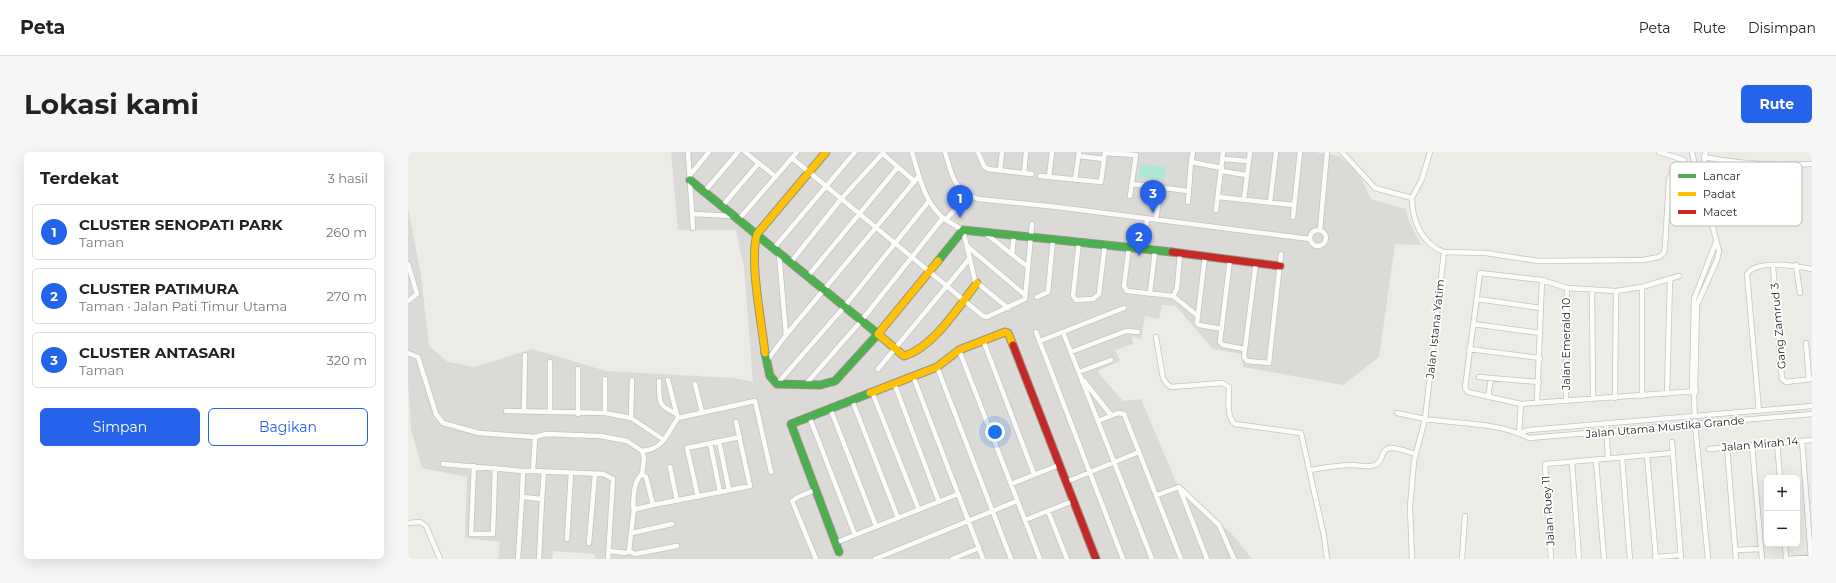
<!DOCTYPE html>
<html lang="id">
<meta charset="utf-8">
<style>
body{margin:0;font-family:Montserrat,sans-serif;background:#f6f6f6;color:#222}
.controls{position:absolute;right:12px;bottom:12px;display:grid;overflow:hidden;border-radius:6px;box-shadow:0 4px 16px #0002}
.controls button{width:36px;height:36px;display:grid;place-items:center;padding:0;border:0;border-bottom:1px solid #e0e0e0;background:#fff;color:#222;font:20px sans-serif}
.you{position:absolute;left:587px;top:280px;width:14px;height:14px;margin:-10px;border:3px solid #fff;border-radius:50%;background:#1a73e8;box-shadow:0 0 0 6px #1a73e833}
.badge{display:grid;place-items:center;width:26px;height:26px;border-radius:50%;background:#2563eb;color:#fff;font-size:13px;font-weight:700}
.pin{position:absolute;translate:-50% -33px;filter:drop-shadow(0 1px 2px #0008)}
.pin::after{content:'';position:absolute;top:21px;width:14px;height:12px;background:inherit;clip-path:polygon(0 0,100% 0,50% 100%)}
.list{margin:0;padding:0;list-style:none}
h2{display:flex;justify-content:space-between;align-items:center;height:52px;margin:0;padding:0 16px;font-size:17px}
h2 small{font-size:13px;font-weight:400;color:#767676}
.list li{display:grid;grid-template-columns:26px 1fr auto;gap:12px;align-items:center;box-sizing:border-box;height:56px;margin:0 8px 8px;padding:0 8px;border:1px solid #e0e0e0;border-radius:6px}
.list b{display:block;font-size:15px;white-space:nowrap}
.list p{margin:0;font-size:13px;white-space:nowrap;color:#767676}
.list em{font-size:13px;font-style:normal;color:#767676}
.actions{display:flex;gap:8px;padding:12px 16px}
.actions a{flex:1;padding:9px 0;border:1px solid #2563eb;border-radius:6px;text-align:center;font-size:14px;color:#2563eb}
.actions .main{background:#2563eb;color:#fff}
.map{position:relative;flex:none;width:1404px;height:407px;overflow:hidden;border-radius:6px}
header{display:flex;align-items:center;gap:24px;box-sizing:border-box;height:56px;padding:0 20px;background:#fff;border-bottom:1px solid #e0e0e0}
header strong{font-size:19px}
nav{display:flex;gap:22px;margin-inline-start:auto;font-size:14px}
.intro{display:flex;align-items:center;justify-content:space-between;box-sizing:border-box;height:96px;padding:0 24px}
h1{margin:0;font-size:28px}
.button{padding:10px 18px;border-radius:6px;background:#2563eb;color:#fff;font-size:14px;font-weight:700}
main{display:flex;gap:24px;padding:0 24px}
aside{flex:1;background:#fff;border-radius:6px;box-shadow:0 4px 16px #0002}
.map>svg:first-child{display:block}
.residential{fill:#dbdad7}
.pitch{fill:#ade7d5}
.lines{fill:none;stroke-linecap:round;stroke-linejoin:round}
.street-casing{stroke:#c4c4c1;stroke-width:6}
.fast-casing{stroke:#91967c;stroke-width:9}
.slow-casing{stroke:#91967c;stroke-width:9}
.jam-casing{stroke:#91967c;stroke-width:9}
.street{stroke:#fcfcfb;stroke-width:4.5}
.fast{stroke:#4caf50;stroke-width:7}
.slow{stroke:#ffc107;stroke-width:7}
.jam{stroke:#c62828;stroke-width:7}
.labels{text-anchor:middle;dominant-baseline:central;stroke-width:3.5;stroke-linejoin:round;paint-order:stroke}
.street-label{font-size:11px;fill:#1d1d1d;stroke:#fff}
.key{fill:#fff;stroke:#bbb;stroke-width:1}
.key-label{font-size:11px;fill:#1d1d1d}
</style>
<header>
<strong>Peta</strong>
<nav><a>Peta</a><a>Rute</a><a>Disimpan</a></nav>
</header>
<div class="intro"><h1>Lokasi kami</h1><a class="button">Rute</a></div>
<main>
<aside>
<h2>Terdekat<small>3 hasil</small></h2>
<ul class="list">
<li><span class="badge">1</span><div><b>CLUSTER SENOPATI PARK</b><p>Taman</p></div><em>260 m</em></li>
<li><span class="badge">2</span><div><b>CLUSTER PATIMURA</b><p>Taman · Jalan Pati Timur Utama</p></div><em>270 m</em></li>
<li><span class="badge">3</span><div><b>CLUSTER ANTASARI</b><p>Taman</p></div><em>320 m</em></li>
</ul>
<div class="actions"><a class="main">Simpan</a><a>Bagikan</a></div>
</aside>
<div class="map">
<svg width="1404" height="407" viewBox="0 0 1404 407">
<rect width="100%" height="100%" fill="#ecebe5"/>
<!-- residential -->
<path class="residential" d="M 263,0 L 907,0 L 931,4 L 949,18 L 963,47 L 998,57 L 1000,67 L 1013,93 L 987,92 L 971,205 L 935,233 L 835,215 L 834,202 L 805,197 L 768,154 L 754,153 L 751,167 L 737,164 L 733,187 L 724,184 L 725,192 L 707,198 L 712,209 L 689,219 L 715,249 L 733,247 L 768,330 L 825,383 L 844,407 L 187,407 L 187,402 L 145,399 L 144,407 L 90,407 L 92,390 L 57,386 L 59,325 L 14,316 L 3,277 L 0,231 L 0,56 L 13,124 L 21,194 L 40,210 L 67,215 L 124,197 L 198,219 L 326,226 L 345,230 L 336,116 L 328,78 L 270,78 Z"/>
<!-- pitch -->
<path class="pitch" d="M 732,12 L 758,15 L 756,28 L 731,25 Z"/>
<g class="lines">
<defs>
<path id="street" d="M 280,0 L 285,76
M 337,0 L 368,25
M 504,0 C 511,23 515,47 534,65 C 540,70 548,74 555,78 L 567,129 L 600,156
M 537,0 C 544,23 545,38 570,47 L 649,55 L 902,87
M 570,0 L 576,14 L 580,17 L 624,22
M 934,0 L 967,36 L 1004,46 C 1004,69 1014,92 1036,100 L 1017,267 L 1006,309 L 1002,355 L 1004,407
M 1251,0 L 1276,8 L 1287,42 L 1295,48
M 1284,0 L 1295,48
M 697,1 L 728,3 L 722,44
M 475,2 L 506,29
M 671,4 L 696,7
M 1296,5 C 1331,12 1368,14 1404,12
M 384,6 L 575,164 L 579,165 L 617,147 L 624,72
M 814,7 L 841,9
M 783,10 L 785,0
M 592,19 L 594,0
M 813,19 L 839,23
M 616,21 L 618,0
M 282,23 L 301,0
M 632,24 L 693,30 L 697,0
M 641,25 L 644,0
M 667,28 L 671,0
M 724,32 L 780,39
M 297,39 L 330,0
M 810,45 L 886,53
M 1004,46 L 1014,27 L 1022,0
M 836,47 L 842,0
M 780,50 L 783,10 L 814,16
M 862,51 L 868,0
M 315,53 L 351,11
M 808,58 L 815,0
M 285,62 L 325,64
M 885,65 L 892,0
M 331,67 L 389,0
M 748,67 L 753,36
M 538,68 L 558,43
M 912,78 L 919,0
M902 86a8 8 0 1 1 16 0a8 8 0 1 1-16 0Z
M 577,81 L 620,115
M 671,89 L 665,144 L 668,148 L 685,147 L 691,142 L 697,92
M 559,94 L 617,143
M 721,95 L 716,134 L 719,139 L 765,144 L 769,137 L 772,101
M 366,96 L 447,0
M 736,97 L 739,67
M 1036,100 L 1078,101 L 1130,109 L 1235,108 L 1251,105 L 1256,101 L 1257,94 L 1261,28 L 1263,22 L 1279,14
M 371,101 L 378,183
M 604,102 L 606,83
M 797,104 L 789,171 L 791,173 L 814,177
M 822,107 L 812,190 L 815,193 L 837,197
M 383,110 L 433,47 L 476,0
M 848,110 L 836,205 L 839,209 L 861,211 L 873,102
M 0,112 L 9,142 L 0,149
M 1388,113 L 1392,141
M 1365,114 L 1374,227 L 1378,230 L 1404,227
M 400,124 L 490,15
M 1271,124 L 1234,135 L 1208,139 L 1159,136 L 1134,128 L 1072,121 L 1057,236 L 1060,240 L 1113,252 L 1288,239
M 1234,135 L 1234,244
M 1184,138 L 1185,246
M 742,141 L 747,99
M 765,144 L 790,164
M 629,145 L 640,140 L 645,87
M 1069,147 L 1133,156
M 1065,172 L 1132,181
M 628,180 L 715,407
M 655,180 L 744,407
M 748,185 L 755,226 L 759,232 L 763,235 L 814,231 L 821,235 C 821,245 818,266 827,272 L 893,281 L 916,384 L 919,407
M 575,188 L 626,322
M 632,189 L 716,156
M 1398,191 L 1401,227
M 1061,197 L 1132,206
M 551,198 L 632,407
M 663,200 L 718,179 L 730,180
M 0,201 L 10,205 L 28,262 L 35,271 L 71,281 L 127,285 L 138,282 L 192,284 L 219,289 L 234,299 L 236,306 L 234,322 C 225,330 226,343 225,355 L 228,357 L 245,353 L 238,325 L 234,322
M 358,210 L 378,183 L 511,24
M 529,215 L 603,407
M 470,217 L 562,106
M 671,220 L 703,208
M 505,224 L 575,407
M 1071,225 L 1131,230
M 197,227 L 197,261
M 260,228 L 269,263
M 251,229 C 252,251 248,252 269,262
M 676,229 L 703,263
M 486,231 L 531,350
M 287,232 L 294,260
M 369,232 L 436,155 L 521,49
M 398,232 L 453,169 L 535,66
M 464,240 L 511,358
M 1287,241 L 1289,153 L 1309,108 L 1311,99 L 1301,61 L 1295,48 L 1300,39 L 1296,5 L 1298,0
M 1259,242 L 1262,127
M 1080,245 L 1083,227
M 1207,246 L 1208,139
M 444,248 L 490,366
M 1158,248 L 1159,136
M 1129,249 L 1134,128
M 422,256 L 468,374
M 98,259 L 197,261 L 223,266 L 256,288
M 116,259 L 117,203
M 1351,259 L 1339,122 C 1350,107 1389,114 1404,117
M 142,260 L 142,210
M 989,261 C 998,263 1008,265 1017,267 C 1051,272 1090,270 1121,286 L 1404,262
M 170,262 L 170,217
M 401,264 L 447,383
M 223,266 L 224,228
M 690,269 L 710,261 L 716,262 L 773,407
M 1198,272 L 1200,306
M 1111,281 L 1121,278 L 1404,254
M 1111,281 L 1113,252
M 127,285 L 125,319 L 195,322 L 205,327 L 200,407
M 311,289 L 321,338
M 1394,289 L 1403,407
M 1264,290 L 1273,407
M 1369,290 L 1372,326
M 1344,293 L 1354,407
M 1319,295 L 1328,407
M 1301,297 L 1404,288
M 234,299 C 256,297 258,283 270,266 L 347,249 L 363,320
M 1239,303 L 1248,407
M 1214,305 L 1222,407
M 1188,308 L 1196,407
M 1164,310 L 1171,407
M 35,312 L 115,319
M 66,314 L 63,382 L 85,382 L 87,316
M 262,315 L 269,349
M 901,318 C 915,316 930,313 944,313 C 950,313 957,315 963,314 C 978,312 970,296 984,296 C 991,296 1000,300 1008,302
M 125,319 L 115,319 L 114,345 L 134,347 L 136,320
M 658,330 L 731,300
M 603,332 L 651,313
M 773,337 L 811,373 L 826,407
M 407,338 L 390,345 L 384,349 L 408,407
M 312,340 L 342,334 L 328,270
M 749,343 L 771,335 L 799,407
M 290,345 L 279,296 L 332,285
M 245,353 L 312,340 L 302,291
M 640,359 L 659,407
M 617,368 L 665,349
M 0,371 L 12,370 L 18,374 L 32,407
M 224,381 L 264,372
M 159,387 L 163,321
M 181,391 L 187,322
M 427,391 L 550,342
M 1377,392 L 1378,407
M 1328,398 L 1353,397
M 201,399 L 218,401 L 221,399 L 226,356
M 221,399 L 227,402 L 269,394
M 1247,405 L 1273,403
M 110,407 L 114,345
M 131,407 L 134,347
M 467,407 L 609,349
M 544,407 L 571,396
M 1054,407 L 1057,364
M 1143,407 L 1137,312 L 1264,301
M 1300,407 L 1287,272 L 1286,243 L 1284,239 L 1286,147 L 1308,90
M 1380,407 L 1404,405"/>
<path id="fast" d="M 282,28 L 470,182 L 427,229 L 412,233 L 369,232 L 362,224 L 357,201
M 530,109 L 555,78 L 764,100
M 431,400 L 383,272 L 462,241"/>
<path id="slow" d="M 530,109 L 470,182 L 496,204 C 525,196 551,154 569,131
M 357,201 C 354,172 341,109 349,82 L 418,0
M 462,241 L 529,215 L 551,198 L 597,180 L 600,181 L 605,193"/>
<path id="jam" d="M 764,100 L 872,114
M 605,193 L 688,407"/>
</defs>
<!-- street casing -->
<use href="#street" class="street-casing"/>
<!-- fast casing -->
<use href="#fast" class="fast-casing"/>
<!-- slow casing -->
<use href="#slow" class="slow-casing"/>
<!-- jam casing -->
<use href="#jam" class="jam-casing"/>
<!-- street -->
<use href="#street" class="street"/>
<!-- fast -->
<use href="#fast" class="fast"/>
<!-- slow -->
<use href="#slow" class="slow"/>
<!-- jam -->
<use href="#jam" class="jam"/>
</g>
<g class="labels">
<!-- street labels -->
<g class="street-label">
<text transform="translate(1370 174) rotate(-95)">Gang Zamrud 3</text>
<text transform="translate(1027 177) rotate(-84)">Jalan Istana Yatim</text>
<text transform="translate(1158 192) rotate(-90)">Jalan Emerald 10</text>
<text transform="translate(1257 275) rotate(-5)">Jalan Utama Mustika Grande</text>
<text transform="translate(1352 292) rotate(-5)">Jalan Mirah 14</text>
<text transform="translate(1140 359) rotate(-94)">Jalan Ruey 11</text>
</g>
</g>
<!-- legend -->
<rect x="1262" y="10" width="132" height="64" rx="6" class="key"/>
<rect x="1270" y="22" width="18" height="4" fill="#4caf50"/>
<rect x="1270" y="40" width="18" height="4" fill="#ffc107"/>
<rect x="1270" y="58" width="18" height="4" fill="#c62828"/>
<g class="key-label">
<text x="1295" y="28">Lancar</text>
<text x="1295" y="46">Padat</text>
<text x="1295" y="64">Macet</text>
</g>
</svg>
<div class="controls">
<button>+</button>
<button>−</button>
</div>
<div class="you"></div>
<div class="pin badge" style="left:552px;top:66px">1</div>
<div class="pin badge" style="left:731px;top:104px">2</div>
<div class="pin badge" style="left:745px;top:61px">3</div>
</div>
</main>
